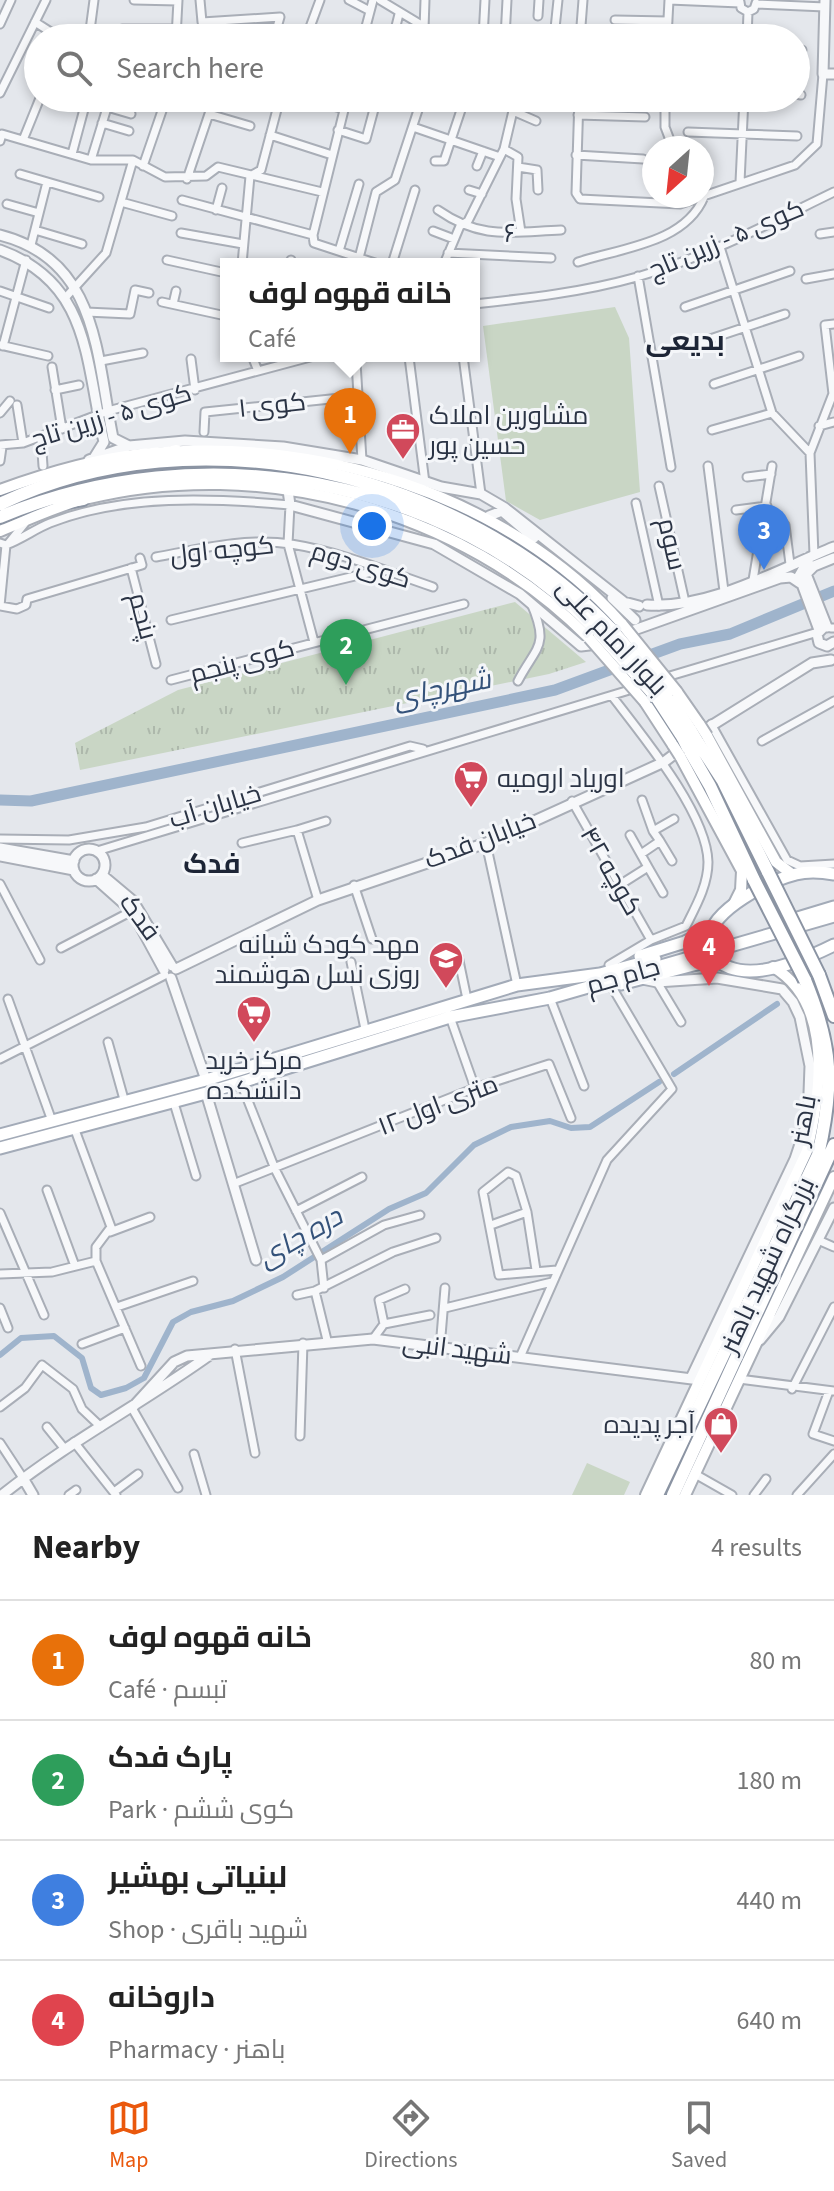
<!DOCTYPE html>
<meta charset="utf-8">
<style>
body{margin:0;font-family:"Source Sans 3",Cairo,sans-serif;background:#f2f2f2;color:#222}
.compass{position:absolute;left:642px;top:136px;width:72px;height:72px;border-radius:50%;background:#fff;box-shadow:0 4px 12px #0003;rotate:207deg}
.you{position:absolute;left:372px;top:526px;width:28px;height:28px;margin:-20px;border:6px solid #fff;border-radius:50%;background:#1a73e8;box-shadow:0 0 0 12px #1a73e833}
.badge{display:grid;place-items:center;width:52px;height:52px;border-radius:50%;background:#ea580c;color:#fff;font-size:26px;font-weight:700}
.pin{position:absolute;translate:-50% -66px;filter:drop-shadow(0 2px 4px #0008)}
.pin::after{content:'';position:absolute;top:42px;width:28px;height:24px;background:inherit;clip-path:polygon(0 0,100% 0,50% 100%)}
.popup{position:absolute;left:220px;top:258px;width:260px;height:104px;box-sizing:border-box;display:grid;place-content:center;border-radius:0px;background:#fff;filter:drop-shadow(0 2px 6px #0005);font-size:26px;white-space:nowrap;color:#767676}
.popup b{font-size:30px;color:#222}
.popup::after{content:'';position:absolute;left:50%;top:100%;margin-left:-16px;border:16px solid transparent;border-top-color:#fff}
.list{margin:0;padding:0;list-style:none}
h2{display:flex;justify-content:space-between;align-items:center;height:104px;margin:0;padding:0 32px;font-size:34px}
h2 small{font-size:26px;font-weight:400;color:#767676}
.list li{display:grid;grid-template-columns:52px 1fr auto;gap:24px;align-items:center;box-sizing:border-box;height:120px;padding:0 32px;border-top:2px solid #e0e0e0}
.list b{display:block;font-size:30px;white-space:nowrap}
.list p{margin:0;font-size:26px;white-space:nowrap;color:#767676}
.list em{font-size:26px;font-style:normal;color:#767676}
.icon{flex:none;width:44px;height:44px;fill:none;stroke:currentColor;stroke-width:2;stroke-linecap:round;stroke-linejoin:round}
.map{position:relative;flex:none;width:834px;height:1495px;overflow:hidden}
.search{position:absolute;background:#fff;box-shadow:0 4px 12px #0003;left:24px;right:24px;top:24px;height:88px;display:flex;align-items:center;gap:20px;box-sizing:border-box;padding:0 28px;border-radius:44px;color:#767676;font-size:30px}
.sheet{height:584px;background:#fff}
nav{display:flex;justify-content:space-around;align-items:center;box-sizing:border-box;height:112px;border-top:2px solid #e0e0e0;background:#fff;font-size:22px;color:#767676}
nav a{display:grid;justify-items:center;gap:4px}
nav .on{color:#ea580c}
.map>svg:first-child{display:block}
.grass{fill:url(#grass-tufts)}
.garden{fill:#c9d6c5}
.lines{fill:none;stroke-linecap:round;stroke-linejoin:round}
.canal{stroke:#9fb4cc;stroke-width:6}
.river{stroke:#9fb4cc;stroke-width:11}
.minor-casing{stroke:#a9aeb7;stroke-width:11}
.tertiary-casing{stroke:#a9aeb7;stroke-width:13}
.secondary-casing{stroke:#a9aeb7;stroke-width:14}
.primary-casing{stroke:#a3abb8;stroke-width:15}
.trunk-casing{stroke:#8b94a3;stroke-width:16}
.minor{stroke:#f7f8fa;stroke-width:7}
.tertiary{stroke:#f7f8fa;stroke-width:9}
.secondary{stroke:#fff;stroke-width:10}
.primary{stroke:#fff;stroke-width:11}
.trunk{stroke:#fff;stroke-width:12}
.secondary-bridge-casing{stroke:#a9aeb7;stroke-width:14;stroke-linecap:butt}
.primary-bridge-casing{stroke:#a3abb8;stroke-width:15;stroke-linecap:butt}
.trunk-bridge-casing{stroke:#8b94a3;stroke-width:16;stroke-linecap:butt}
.secondary-bridge{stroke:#fff;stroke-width:10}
.primary-bridge{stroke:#fff;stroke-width:11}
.trunk-bridge{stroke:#fff;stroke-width:12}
.labels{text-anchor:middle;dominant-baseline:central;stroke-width:6;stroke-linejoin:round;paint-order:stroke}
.street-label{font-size:26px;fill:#2b3445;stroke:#f4f6f9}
.poi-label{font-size:26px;fill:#2b3445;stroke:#f4f6f9;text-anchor:start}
.neighbourhood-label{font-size:28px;font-weight:bold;fill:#1d2536;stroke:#f4f6f9}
.water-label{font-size:28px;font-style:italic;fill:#34527a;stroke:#f4f6f9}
</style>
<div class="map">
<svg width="834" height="1495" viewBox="0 0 834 1495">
<defs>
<pattern id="grass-tufts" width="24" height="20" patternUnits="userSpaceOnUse" patternTransform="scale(2)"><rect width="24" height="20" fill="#c9d6c5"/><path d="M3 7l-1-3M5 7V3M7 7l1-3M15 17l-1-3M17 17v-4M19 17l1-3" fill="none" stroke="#adb8ab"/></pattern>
</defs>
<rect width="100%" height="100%" fill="#e4e7ec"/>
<!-- grass -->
<path class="grass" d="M 515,602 L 586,662 L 549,674 L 80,770 L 75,743 L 178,690 Z"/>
<!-- garden -->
<path class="garden" d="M 615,307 L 629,338 L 640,492 L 540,520 L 506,501 L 483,326 Z
M 587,1463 L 630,1482 L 624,1495 L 572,1495 Z"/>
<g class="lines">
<!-- canal -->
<path class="canal" d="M 674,1074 L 777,1004
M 0,1355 L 21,1338 L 54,1336 L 82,1358 L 91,1388 L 101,1395 L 126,1388 L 144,1378 L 173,1322 L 191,1312 L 233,1301 L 283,1277 L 389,1209 L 426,1193 L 474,1145 L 511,1127 L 550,1121 L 571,1128 L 590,1127 L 659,1082"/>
<!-- river -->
<path class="river" d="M 639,659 L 680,644 L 730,634 L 834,591
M 0,800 L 31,801 L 555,690 L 623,665"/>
<defs>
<path id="minor" d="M 134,0 L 178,1
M 200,0 L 202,22 L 280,17 L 274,38
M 349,0 L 370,11
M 380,0 L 443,38
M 669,0 L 740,3
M 740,2 L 741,8 L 748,12 L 754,9 L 756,3
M 756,4 L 825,7
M 538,16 L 539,0
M 615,20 L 668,21
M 35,22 L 60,38
M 0,24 L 11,0
M 581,26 L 583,0
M 122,29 L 177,29
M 424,29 L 425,0
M 89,38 L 94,0
M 176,38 L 178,0
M 306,38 L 320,0
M 363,38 L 373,0
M 393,38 L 399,14
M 483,38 L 485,0
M 505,38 L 507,0
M 554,38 L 558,0
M 667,38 L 669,0
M 747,38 L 748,12
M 796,50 L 802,50
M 0,93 L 46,0
M 796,94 L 801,95
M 303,98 L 344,109
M 347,98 L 313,235 L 314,243 L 378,264
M 579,98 L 576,193 L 580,199 L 680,204 L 795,165 L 817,144 L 823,74
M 665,98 L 665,127 L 673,148
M 107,107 L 131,114
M 513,111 L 536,121
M 209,114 L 250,126
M 578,115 L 645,117
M 102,123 L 129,131
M 413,127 L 500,157
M 338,130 L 366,139 L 377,98
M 688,132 L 797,136
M 270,135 L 332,155
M 23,140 L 40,98
M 0,141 L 2,134 L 91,160 L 133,160 L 165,177 L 206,176 L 218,167 L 322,192
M 504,149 L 518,157 L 516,199 L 521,232
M 72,154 L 87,98
M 576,155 L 643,159
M 91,160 L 110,98
M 435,161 L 444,161 L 465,98
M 143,166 L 164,105
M 477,166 L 483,151
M 518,167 L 537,170 L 538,190
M 20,174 L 99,197
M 187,179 L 214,99
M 740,182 L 744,98
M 469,190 L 482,194
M 182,200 L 313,235
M 121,202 L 172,216
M 7,204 L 39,213
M 216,210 L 222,188
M 438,210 C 481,240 511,232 561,230
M 35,230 L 82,244
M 433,231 L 454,239
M 181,233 L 243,244
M 820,234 L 834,232
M 31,245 L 47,182
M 720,247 L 772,413 L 810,453
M 339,251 L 359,184
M 448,253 L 551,258
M 359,258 L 376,192 L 395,180 L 422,98
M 167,260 L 226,273
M 291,260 L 291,264
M 578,262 C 622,248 685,243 704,197
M 242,264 L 250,176 L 261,170 L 280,98
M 392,264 L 415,190
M 444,264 L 460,226 L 468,221 L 504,149 L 516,98
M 638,276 L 671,467
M 806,279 L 834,274
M 0,291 L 49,308
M 66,297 L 106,253 L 133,160
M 162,302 L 226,316
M 173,304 L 176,291
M 474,304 C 529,298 584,292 637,277 C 706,257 770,223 834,192
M 685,307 L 790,271
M 86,312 L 130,314 L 135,290 L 149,293
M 698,343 L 785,314
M 0,345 L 48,356
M 3,346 L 26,260
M 252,356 L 258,371
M 463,356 L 481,494
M 409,357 L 425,483
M 191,359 L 195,390
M 101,361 L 143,353
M 356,362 L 362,460
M 52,367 L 62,429
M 714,384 L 799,356
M 55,390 L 79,385
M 833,394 L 825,325 L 834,324
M 17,405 L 23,443
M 0,413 L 10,401
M 819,426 L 834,422
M 712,430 L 772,413
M 204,432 L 205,412 L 359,396
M 41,437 L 43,466
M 0,445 L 23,443 L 108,411 L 314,356
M 0,461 L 2,447
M 708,466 L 724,591
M 747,477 L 771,474
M 659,486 L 685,602
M 636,503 L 659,606
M 736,510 L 767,506
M 785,525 L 790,564
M 0,543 L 6,545 C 22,539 35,529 50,523 C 123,494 213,498 290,505 L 288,544 L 314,642
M 8,544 L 25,523
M 814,555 L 810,453 L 834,391
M 156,557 C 199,549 246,537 291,544 C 341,552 386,571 433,587
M 131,568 L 156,664
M 753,580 L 772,466
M 0,606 L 17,609 L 26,605 L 27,599 L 142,565 L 140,558
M 0,606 L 6,545
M 171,620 L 380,570
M 831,628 L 834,628
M 663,678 L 818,632
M 171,680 L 464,604
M 518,681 C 536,646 550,647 531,603
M 711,724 L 787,860 L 800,866 L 834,864
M 762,741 L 834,701
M 642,800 L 653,831
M 572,801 L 651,940
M 297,830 L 326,821
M 630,835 L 648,867
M 0,839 L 69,840 L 146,827 L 410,746 L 423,749
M 660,841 L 653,831 L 674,819
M 242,843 L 297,830 L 318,900
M 486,843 L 517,985
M 97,851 L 636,688
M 641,854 L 660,841 L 672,861
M 0,884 L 40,960
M 354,885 L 372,939
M 618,886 L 648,867 L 663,893
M 61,948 L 132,911
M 458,956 L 467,999
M 351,962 L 365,1029
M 609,965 L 651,940 L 686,926 C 696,906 708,885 708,862 C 707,813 641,734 612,696
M 657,982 L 681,1022
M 550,998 L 584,1086
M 8,999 L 52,1121
M 450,1017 L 475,1088
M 108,1042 L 125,1103
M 0,1059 L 165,975
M 241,1083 L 275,1169 L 321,1260 L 324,1288
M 174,1103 L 196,1176
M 75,1130 L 111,1227 L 96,1247 L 96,1261 L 141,1366
M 233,1184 L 475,1088 L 549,1064 L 571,1118
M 47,1190 L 75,1266
M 296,1211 L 362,1177
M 0,1213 L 44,1315
M 491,1225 L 527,1212
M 110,1232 L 150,1217
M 818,1240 L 834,1247
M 321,1260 L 384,1225 L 420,1215
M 536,1270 L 527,1212 L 516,1176 L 508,1172 L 483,1192 L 499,1275 L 557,1270
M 0,1274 L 52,1272 L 96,1261
M 315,1291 L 327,1340
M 297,1295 L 315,1291 L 393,1252 L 436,1238
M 117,1307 L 193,1281
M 0,1308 L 8,1328
M 445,1308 L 552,1282
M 384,1324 L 379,1300 L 405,1289
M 373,1339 L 384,1324 L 430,1315
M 82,1344 L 125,1328
M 440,1348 L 445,1288
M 235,1349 L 255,1453
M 520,1357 L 607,1160 L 672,1089 L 612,987
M 741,1375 L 739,1379 L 834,1391
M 792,1389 L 834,1307
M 829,1391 L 813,1434 L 834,1441
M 0,1407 L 25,1388 L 42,1365 L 73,1389 L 82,1409 L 101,1427
M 132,1408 L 178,1488
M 47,1427 L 64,1448
M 300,1436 L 303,1343
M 74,1442 L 116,1495
M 0,1443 L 23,1478
M 194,1454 L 206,1495
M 695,1474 L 732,1495
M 114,1492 L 138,1474
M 69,1495 L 76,1490
M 754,1495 L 766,1479
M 797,1495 L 834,1454"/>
<path id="tertiary" d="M 825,0 L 823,74 L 834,74
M 0,235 C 99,260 96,356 113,438 L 129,446
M 0,250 C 91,283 85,362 104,442 L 94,458
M 89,460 L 129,446 L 185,441 L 283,447 L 362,460 L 441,487 L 481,494 L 505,508 L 624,602 L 639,606
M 288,490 L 290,505 L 434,544 L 520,594 L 581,646 L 598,644
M 489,516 L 502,511 L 534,538
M 810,557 L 799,576 L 819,630
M 612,598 L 635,620
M 647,605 C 710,609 777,570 834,547
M 824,627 L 817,634 L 819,643 L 827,646 L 834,642
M 827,627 L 806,574 L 814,566 L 834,558
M 623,634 L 780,578 L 791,577 L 800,583
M 698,734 L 812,663 L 831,660
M 0,848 L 74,861
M73 865a16 16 0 1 1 32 0a16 16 0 1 1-32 0Z
M 0,856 L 74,870
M 102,875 L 133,901 L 172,966
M 96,879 L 132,911 L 164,970
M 176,969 L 318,900 L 486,843 L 664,762 L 681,749
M 171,978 L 206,1080
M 642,979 L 657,982 L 717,978 L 782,989 L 793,1002 L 800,1017 L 810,1066 L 808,1120 L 795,1159 L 692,1376
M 206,1093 L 256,1260
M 760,1340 L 779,1317 L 834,1208
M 132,1408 L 174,1362 L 187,1356 L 373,1339 L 700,1380
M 23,1478 L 33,1495
M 2,1495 C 68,1442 143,1403 211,1354"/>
<path id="secondary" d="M 0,490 C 44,474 95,459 141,454 C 312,435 506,493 622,624
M 0,531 C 28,520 56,506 85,499 C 261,455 462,509 589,638
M 677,692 L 700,725
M 645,702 L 673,745
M 707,736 L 776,862 L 793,875
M 680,756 L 742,871 L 741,890 L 734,904
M 646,1495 L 807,1151 C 821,1093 834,1003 773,967
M 685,1495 L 834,1177"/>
<path id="primary" d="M 791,920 L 834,907
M 709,939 C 712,909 769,881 796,874 C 808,871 822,872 834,874
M 640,956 L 685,942 L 710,929
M 714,957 C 742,988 804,960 834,945
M 621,984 L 701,963 L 720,963
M 0,1135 L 206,1080 L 517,985 L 600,974 L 655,959
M 0,1148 L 206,1093 L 450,1017 L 550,998 L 834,916"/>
<path id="trunk" d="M 148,458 L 176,451
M 60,503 L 83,499
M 0,504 C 200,409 462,473 611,629
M 0,517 C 199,433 449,475 599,633
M 667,694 L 691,731
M 657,698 L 683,738
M 697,741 L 723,781 L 768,872
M 688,748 L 710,786 L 754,880
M 819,975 L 834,1016
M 657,1495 L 818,1155 C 834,1085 833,1048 805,980
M 673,1495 L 834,1145"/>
</defs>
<!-- minor casing -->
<use href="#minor" class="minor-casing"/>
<!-- tertiary casing -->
<use href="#tertiary" class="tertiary-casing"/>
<!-- secondary casing -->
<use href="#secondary" class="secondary-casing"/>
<!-- primary casing -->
<use href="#primary" class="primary-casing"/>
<!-- trunk casing -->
<use href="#trunk" class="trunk-casing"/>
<!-- minor -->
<use href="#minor" class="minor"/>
<!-- tertiary -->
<use href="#tertiary" class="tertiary"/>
<!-- secondary -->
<use href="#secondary" class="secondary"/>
<!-- primary -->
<use href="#primary" class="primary"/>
<!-- trunk -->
<use href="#trunk" class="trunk"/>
<defs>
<path id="secondary-bridge" d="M 622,624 L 677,692
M 589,638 L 645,702
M 700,725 L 707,736
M 673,745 L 680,756"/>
<path id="primary-bridge" d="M 709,939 L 714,957"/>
<path id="trunk-bridge" d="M 611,629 L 667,694
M 599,633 L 657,698
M 691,731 L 697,741
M 683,738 L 688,748
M 768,872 L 819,975
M 754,880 L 805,980"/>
</defs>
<!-- secondary-bridge casing -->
<use href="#secondary-bridge" class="secondary-bridge-casing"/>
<!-- primary-bridge casing -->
<use href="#primary-bridge" class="primary-bridge-casing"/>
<!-- trunk-bridge casing -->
<use href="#trunk-bridge" class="trunk-bridge-casing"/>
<!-- secondary-bridge -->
<use href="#secondary-bridge" class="secondary-bridge"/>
<!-- primary-bridge -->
<use href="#primary-bridge" class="primary-bridge"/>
<!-- trunk-bridge -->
<use href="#trunk-bridge" class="trunk-bridge"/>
</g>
<!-- icons -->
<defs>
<symbol id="office-pin" viewBox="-11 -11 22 30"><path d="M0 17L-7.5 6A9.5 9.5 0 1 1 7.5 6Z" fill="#d1495b" stroke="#f4f6f9"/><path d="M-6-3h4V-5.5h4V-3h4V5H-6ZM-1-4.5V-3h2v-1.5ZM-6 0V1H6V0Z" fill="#fff"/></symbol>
<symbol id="supermarket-pin" viewBox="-11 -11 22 30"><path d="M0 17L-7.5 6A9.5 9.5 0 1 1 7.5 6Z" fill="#d1495b" stroke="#f4f6f9"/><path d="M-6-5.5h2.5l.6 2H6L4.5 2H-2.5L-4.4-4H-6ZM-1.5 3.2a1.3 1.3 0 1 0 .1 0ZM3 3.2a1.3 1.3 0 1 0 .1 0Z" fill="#fff"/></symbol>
<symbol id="school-pin" viewBox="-11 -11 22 30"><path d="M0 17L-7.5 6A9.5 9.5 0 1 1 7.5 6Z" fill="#d1495b" stroke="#f4f6f9"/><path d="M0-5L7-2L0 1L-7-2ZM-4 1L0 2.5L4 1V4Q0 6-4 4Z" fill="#fff"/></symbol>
<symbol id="shop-pin" viewBox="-11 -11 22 30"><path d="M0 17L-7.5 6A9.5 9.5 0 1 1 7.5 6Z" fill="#d1495b" stroke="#f4f6f9"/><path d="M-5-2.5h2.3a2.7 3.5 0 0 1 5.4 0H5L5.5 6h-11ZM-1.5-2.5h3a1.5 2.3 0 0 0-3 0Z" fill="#fff"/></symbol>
</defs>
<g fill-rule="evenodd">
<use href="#office-pin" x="383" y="410" width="40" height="54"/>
<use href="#supermarket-pin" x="451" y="758" width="40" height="54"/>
<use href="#school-pin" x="426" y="939" width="40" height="54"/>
<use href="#supermarket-pin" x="234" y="993" width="40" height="54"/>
<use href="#shop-pin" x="701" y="1404" width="40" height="54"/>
</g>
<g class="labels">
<!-- street labels -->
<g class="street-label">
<text transform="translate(510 233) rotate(-4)">۶</text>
<text transform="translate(726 239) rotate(-23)">کوی ۵ - زرین تاج</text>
<text transform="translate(272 405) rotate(-6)">کوی ۱</text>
<text transform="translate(111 416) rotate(-17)">کوی ۵ - زرین تاج</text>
<text transform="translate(672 544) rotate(77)">سوم</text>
<text transform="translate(222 550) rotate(-6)">کوچه اول</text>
<text transform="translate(361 565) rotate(17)">کوی دوم</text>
<text transform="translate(143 616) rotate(75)">پنجم</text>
<text transform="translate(612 637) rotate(47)">بلوار امام علی</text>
<text transform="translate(242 661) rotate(-15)">کوی پنجم</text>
<text transform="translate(215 806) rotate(-17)">خیابان آب</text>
<text transform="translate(480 840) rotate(-21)">خیابان فدک</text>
<text transform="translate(611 871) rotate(60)">کوچه ۴۲</text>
<text transform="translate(140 917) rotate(54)">فدک</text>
<text transform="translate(623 976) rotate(-16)">جام جم</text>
<text transform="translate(438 1105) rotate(-21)">۱۲ متری اول</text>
<text transform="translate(803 1120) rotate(-79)">باهنر</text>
<text transform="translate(767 1265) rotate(-65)">بزرگراه شهید باهنر</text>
<text transform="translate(457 1349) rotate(7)">شهید انبی</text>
</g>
<!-- poi labels -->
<g class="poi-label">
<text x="429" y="415">مشاورین املاک<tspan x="429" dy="30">حسین پور</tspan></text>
<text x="497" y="778">اوریاد ارومیه</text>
<text x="420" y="944" text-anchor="end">مهد کودک شبانه<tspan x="420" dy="30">روزی نسل هوشمند</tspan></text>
<text x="254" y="1060" text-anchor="middle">مرکز خرید<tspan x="254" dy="30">دانشکده</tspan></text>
<text x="695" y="1424" text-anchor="end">آجر پدیده</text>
</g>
<!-- neighbourhood labels -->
<g class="neighbourhood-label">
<text x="685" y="341">بدیعی</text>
<text x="212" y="864">فدک</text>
</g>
<!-- water labels -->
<g class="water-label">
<text transform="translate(442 689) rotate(-12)">شهرچای</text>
<text transform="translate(300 1237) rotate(-30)">دره چای</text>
</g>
</g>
</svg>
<svg class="compass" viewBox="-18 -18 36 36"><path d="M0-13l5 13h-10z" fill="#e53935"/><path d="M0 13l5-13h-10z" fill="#767676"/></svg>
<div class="you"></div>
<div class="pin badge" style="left:350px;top:454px;background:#e8710a">1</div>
<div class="popup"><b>خانه قهوه لوف</b>Café</div>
<div class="pin badge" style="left:346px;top:685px;background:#2e9e5b">2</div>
<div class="pin badge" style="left:764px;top:570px;background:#3f7fe0">3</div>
<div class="pin badge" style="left:709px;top:986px;background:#e0444e">4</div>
<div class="search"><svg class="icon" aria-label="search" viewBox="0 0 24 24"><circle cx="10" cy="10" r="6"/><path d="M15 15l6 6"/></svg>Search here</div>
</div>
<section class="sheet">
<h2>Nearby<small>4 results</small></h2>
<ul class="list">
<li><span class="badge" style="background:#e8710a">1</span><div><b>خانه قهوه لوف</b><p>Café · تبسم</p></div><em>80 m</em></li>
<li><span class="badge" style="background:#2e9e5b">2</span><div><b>پارک فدک</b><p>Park · کوی ششم</p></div><em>180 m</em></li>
<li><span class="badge" style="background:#3f7fe0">3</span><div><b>لبنیاتی بهشیر</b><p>Shop · شهید باقری</p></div><em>440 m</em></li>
<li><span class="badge" style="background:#e0444e">4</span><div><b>داروخانه</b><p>Pharmacy · باهنر</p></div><em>640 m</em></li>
</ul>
</section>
<nav>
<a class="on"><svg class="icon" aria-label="map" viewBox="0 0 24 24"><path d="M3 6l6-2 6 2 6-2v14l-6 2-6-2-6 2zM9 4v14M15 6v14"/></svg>Map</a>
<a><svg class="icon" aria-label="directions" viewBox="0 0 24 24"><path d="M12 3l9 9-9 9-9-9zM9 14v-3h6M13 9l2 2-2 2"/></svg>Directions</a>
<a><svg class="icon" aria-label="saved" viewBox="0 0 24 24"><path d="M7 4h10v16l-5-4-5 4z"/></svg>Saved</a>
</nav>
